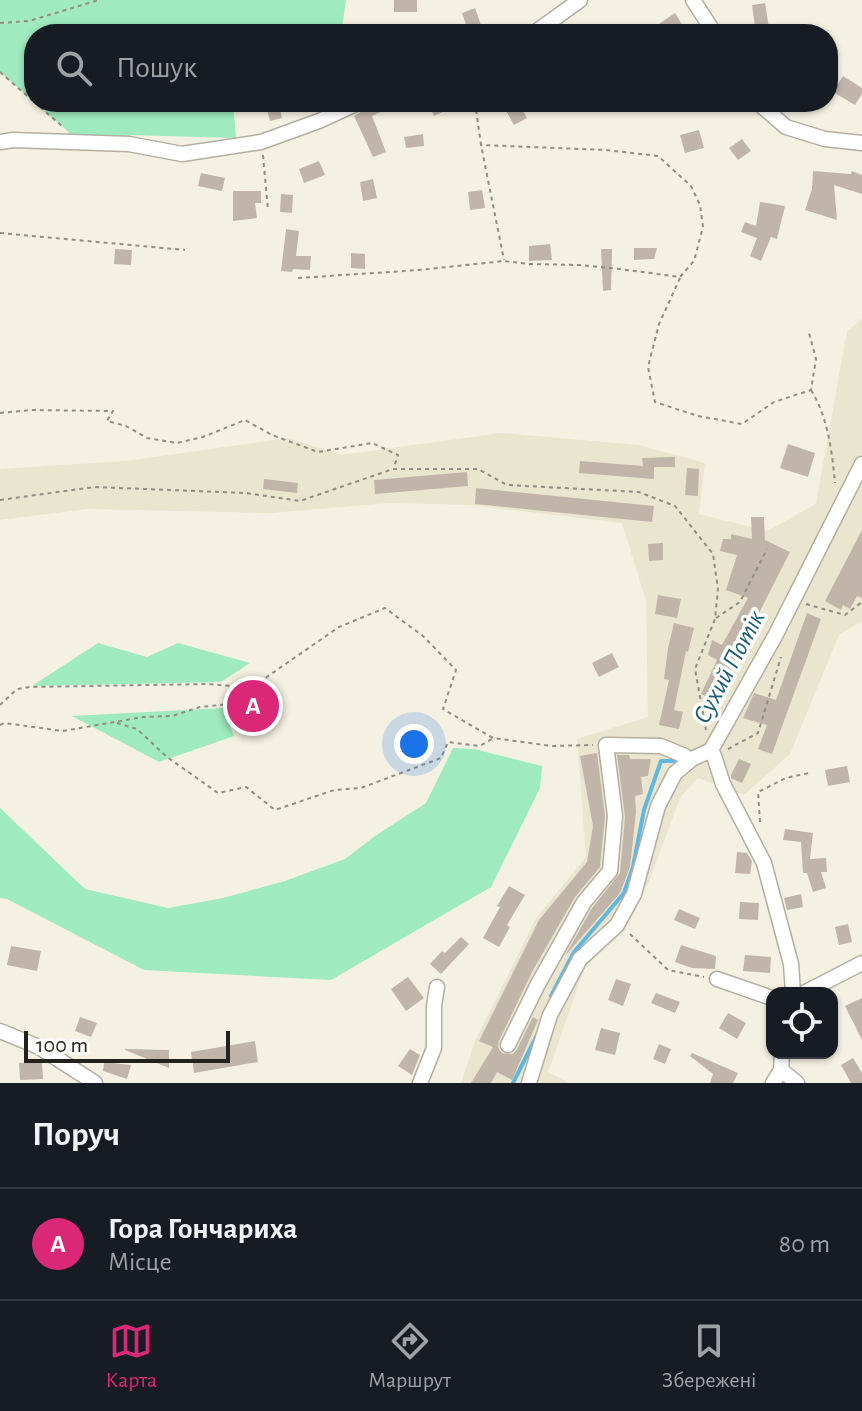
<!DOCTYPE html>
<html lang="uk">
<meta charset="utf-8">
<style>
body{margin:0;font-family:"Alegreya Sans",sans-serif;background:#20242c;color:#f1f3f6}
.controls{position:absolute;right:24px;bottom:24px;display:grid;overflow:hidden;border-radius:16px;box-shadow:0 2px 6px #0004}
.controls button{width:72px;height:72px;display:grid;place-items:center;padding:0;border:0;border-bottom:2px solid #363941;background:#171b24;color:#f1f3f6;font:40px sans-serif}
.scale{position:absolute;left:24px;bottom:20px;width:206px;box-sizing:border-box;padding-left:8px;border:4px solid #23211c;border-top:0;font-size:22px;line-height:28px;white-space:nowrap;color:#23211c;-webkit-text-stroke:6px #fffefb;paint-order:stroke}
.you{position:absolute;left:414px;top:744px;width:28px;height:28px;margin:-20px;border:6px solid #fff;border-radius:50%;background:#1a73e8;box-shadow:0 0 0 12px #1a73e833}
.badge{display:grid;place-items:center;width:52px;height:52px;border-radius:50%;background:#db2777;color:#fff;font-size:26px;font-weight:700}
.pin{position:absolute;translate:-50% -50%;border:4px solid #fff;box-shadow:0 2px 8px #0006}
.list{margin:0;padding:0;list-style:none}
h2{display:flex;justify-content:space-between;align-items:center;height:104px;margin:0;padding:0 32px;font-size:34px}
h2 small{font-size:26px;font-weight:400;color:#9ea1a6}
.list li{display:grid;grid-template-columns:52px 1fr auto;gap:24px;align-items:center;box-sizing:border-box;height:112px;padding:0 32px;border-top:2px solid #363941}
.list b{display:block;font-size:30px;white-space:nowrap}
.list p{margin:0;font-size:26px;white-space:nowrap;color:#9ea1a6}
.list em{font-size:26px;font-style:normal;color:#9ea1a6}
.icon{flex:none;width:44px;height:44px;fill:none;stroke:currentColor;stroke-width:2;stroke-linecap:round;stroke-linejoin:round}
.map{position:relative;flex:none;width:862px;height:1083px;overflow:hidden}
.search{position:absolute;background:#171b24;box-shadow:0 2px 6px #0004;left:24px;right:24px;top:24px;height:88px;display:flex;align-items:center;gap:20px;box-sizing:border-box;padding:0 28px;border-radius:32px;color:#9ea1a6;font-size:30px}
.sheet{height:216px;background:#171b24}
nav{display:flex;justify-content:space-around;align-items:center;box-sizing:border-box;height:112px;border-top:2px solid #363941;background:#171b24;font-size:22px;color:#9ea1a6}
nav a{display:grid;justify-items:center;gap:4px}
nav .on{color:#db2777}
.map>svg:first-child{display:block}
.built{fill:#eae5ce}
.green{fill:#9feabe}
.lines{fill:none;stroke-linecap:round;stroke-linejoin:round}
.stream{stroke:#60b7df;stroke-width:4}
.building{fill:#c1b5aa}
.minor-casing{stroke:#b2aea0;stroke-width:17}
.path{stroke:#918d83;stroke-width:2;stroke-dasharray:4 4;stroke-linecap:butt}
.minor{stroke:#fff;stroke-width:14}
.labels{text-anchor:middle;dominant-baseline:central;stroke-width:7;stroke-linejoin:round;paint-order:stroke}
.water-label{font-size:26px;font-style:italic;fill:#1a5d79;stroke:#fffefb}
</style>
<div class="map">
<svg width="862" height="1083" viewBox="0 0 862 1083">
<rect width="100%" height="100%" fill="#f5f1e2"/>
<!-- built -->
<path class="built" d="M 862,319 L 862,621 L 839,635 L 790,754 L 744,795 L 698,778 L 680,798 L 650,879 L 626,930 L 585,967 L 548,1072 L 569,1083 L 461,1083 L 475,1041 L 536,918 L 586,857 L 577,739 L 648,717 L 646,601 L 622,523 L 471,505 L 389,503 L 270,513 L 87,509 L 0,520 L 0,469 L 126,461 L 288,438 L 341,455 L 501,433 L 639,445 L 705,463 L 699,514 L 767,531 L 816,504 L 847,331 Z"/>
<!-- green -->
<path class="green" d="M 0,0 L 346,0 L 341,34 L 34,34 L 34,102 L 0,72 Z
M 34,102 L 233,102 L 236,138 L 129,135 L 129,144 L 81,143 Z
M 98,643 L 147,657 L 178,643 L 250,663 L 221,682 L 32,686 Z
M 223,708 L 234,736 L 159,762 L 72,716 Z
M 453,748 L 474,749 L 542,766 L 540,788 L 491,887 L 331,980 L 144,970 L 7,899 L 0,898 L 0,808 L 85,889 L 168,908 L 223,898 L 285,881 L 345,859 L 375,836 L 426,803 Z"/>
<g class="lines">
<!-- stream -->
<path class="stream" d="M 551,996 L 574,952 L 624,893 L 633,867 L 644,810 L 661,761 L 683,761
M 513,1083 L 537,1035"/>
</g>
<!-- building -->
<path class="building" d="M 394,0 L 417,0 L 417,12 L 394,12 Z
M 765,3 L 770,34 L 756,34 L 752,5 Z
M 475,8 L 481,25 L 468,30 L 462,13 Z
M 675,13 L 688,34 L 665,34 L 659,24 Z
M 843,76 L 862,88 L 862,94 L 855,105 L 833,92 Z
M 265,102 L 278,102 L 282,118 L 270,121 Z
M 377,102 L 403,102 L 372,116 L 386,152 L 373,157 L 354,116 Z
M 428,102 L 464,102 L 434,116 Z
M 513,102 L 518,102 L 527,118 L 514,125 L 504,107 Z
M 699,130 L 704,148 L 685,153 L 680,135 Z
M 423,134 L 424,146 L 406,148 L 404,137 Z
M 742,139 L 751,151 L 738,160 L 729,148 Z
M 319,161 L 325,175 L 304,183 L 299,169 Z
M 813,171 L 851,174 L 852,171 L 862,175 L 862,194 L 834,185 L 837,220 L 805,210 L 812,189 Z
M 201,173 L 225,178 L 222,191 L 198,186 Z
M 373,179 L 377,198 L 363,201 L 360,182 Z
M 482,190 L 485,208 L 470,210 L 468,192 Z
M 233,191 L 261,191 L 261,203 L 255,203 L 257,218 L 233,221 Z
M 281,194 L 293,195 L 292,213 L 280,212 Z
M 760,202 L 785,206 L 777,239 L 771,237 L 761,261 L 750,256 L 757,238 L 741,232 L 745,222 L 756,226 Z
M 286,229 L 299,231 L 296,256 L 311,256 L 310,270 L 293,269 L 292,272 L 281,271 Z
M 550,244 L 552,260 L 529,261 L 529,246 Z
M 634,248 L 657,248 L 654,259 L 634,260 Z
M 115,249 L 132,250 L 131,265 L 114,264 Z
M 601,249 L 612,249 L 611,290 L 603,291 Z
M 351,253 L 365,254 L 365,269 L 351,268 Z
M 788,444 L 815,453 L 808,477 L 780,468 Z
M 675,457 L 675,467 L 654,467 L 654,479 L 579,473 L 580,461 L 643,466 L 642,458 Z
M 687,468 L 699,469 L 698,496 L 685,495 Z
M 467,472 L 468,486 L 375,494 L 374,480 Z
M 264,479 L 298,483 L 297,493 L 263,489 Z
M 476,488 L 654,506 L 652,522 L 475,504 Z
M 751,517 L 764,517 L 765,540 L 790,552 L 715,700 L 701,694 L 717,660 L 708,655 L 712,640 L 722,645 L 748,598 L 726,590 L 737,555 L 720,551 L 723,539 L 731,539 L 731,534 L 752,539 Z
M 862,530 L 862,598 L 857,596 L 850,609 L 843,605 L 841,610 L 825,601 Z
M 663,543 L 663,560 L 649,561 L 648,544 Z
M 658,595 L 681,599 L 677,618 L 655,614 Z
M 807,613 L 821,619 L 772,754 L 758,749 L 767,725 L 743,718 L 754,693 L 776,700 Z
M 674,623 L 694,628 L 688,652 L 686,651 L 674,710 L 683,712 L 679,729 L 659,725 L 669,680 L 664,679 L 668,648 Z
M 612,653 L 619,667 L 599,677 L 592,663 Z
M 597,753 L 605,816 L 600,867 L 575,897 L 532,972 L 499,1041 L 498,1046 L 500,1051 L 504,1054 L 513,1054 L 517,1049 L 533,1017 L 538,1020 L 512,1080 L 497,1072 L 491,1083 L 471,1083 L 493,1047 L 479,1041 L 539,920 L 587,862 L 593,826 L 580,756 Z
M 617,755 L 629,755 L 630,759 L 651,759 L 648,776 L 641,777 L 643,794 L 635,796 L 636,812 L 630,867 L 620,893 L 565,956 L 592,908 L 620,873 L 625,817 Z
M 739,759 L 751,764 L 742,783 L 731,778 L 731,775 Z
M 847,766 L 850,782 L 828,786 L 825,770 Z
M 785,829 L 813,833 L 810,859 L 826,858 L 827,872 L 821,872 L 826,888 L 813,892 L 807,873 L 803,873 L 801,842 L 783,840 Z
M 737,852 L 747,853 L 752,861 L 750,874 L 735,873 Z
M 509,886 L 525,895 L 507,925 L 510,927 L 499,947 L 483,938 L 500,907 L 497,906 Z
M 801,894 L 803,907 L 787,910 L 784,898 Z
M 740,902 L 759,903 L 758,920 L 739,919 Z
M 679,909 L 700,918 L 695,929 L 674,920 Z
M 848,924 L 852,942 L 839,945 L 835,927 Z
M 461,937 L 469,944 L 441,974 L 430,964 L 442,951 L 445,953 Z
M 681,945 L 716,956 L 715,969 L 692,968 L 675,962 Z
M 11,946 L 41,951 L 37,971 L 7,965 Z
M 745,955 L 771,957 L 770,973 L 743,971 Z
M 408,977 L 424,998 L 406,1011 L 391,989 Z
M 616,979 L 631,984 L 623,1006 L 608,1000 Z
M 656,993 L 680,1002 L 675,1013 L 651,1003 Z
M 862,998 L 862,1040 L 845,1006 Z
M 728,1013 L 746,1023 L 737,1039 L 719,1028 Z
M 80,1017 L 97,1023 L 91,1037 L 75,1031 Z
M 601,1028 L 620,1033 L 615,1055 L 595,1050 Z
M 255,1041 L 258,1062 L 194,1073 L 191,1052 Z
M 659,1044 L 671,1049 L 665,1064 L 653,1059 Z
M 125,1049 L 169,1050 L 169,1068 L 125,1050 Z
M 410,1049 L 420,1055 L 412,1075 L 398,1066 Z
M 692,1053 L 738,1073 L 733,1083 L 710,1083 L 713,1074 L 690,1056 Z
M 853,1058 L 862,1073 L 862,1083 L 851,1083 L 841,1065 Z
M 42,1061 L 43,1079 L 20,1080 L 19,1063 Z
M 104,1062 L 131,1065 L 127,1079 L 103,1071 Z"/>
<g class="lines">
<defs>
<path id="minor" d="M 693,0 L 715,34
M 533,34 L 580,0
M 757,102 L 786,127 L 825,139 L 862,143
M 0,142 L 13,140 L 129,144 L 182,154 L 261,142 L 319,121 L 360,102
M 711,750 L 714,756 L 723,784 L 764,863 L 791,964 L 793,993
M 717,979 L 772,998
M 804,993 L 862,963
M 0,1031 L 39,1047 L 95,1083
M 508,1045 L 538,984 L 584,902 L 610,871 L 615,816 L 606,745 L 661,746 L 685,756
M 781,1070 L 797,1083
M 420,1083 L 434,1048 L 434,1006 L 437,987
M 529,1083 L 550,1015 L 580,959 L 617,925 L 634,894 L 658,806 L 675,773 L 692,759 L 711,750 L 775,636 L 862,464
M 773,1083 L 781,1070 L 782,1053"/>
</defs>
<!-- minor casing -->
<use href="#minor" class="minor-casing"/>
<!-- path -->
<path class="path" d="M 0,23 L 29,21 L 99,0
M 0,72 L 33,101
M 34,102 L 62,126
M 475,102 L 481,145 L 504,260
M 263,155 L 268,210
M 0,233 L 185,250
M 298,278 L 419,270 L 504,261 L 529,264 L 579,265 L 620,269 L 680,277 L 694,261 L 703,227 L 700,205 L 691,186 L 658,156 L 606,150 L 481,145
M 680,278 L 659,324 L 648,367 L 655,402 L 698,416 L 742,424 L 774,402 L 811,390 L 816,359 L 809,333
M 811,390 C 828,417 832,452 835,483
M 0,413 L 31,410 L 113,411 L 107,421 L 126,426 L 147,438 L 177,443 L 203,437 L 245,420 L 272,435 L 318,452 L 372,443 L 398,455 L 394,467
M 0,500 L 94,487 L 246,493 L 300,501 L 393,469 L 478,469 L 507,485 L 639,492 L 675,506 L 713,554 L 718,589 L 715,619 L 695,669 L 706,730
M 806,604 L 845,615 L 862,602
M 716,618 L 740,602 L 767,549
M 0,705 L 17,689 L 30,687 L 208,684 L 231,686 L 248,694
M 117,723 L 137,729 L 167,757 L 218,793 L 246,787 L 275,810 L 334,790 L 361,788 L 441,758 L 448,742 L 480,746 L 492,739
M 0,725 L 4,723 L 63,731 L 143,717 L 172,716 L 200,707 L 230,704 L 246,699 L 258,683 L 339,627 L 385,608 L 423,636 L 456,670 L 443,709 L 493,738 L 552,746 L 593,745
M 728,749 L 758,733 L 781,657
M 760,822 L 758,792 L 786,778 L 809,773
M 630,934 L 668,970 L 704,977"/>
<!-- minor -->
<use href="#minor" class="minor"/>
</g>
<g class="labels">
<!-- water labels -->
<g class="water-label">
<text transform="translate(729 667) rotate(-62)">Сухий Потік</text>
</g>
</g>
</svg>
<div class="controls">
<button><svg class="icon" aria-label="locate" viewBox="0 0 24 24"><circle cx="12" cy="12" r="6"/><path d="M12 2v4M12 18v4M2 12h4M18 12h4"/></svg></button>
</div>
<div class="scale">100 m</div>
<div class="you"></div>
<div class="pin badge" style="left:253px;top:706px">A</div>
<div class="search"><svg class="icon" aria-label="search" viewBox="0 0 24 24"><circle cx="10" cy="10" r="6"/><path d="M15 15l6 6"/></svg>Пошук</div>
</div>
<section class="sheet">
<h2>Поруч<small></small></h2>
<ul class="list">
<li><span class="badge">A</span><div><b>Гора Гончариха</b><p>Місце</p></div><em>80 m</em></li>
</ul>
</section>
<nav>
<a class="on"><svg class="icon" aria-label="map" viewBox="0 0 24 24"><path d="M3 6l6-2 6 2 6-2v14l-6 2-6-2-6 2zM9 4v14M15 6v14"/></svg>Карта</a>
<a><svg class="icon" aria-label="directions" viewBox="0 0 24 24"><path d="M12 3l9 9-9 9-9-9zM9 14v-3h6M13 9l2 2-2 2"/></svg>Маршрут</a>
<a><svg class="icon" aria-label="saved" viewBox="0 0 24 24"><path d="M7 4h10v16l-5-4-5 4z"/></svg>Збережені</a>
</nav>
